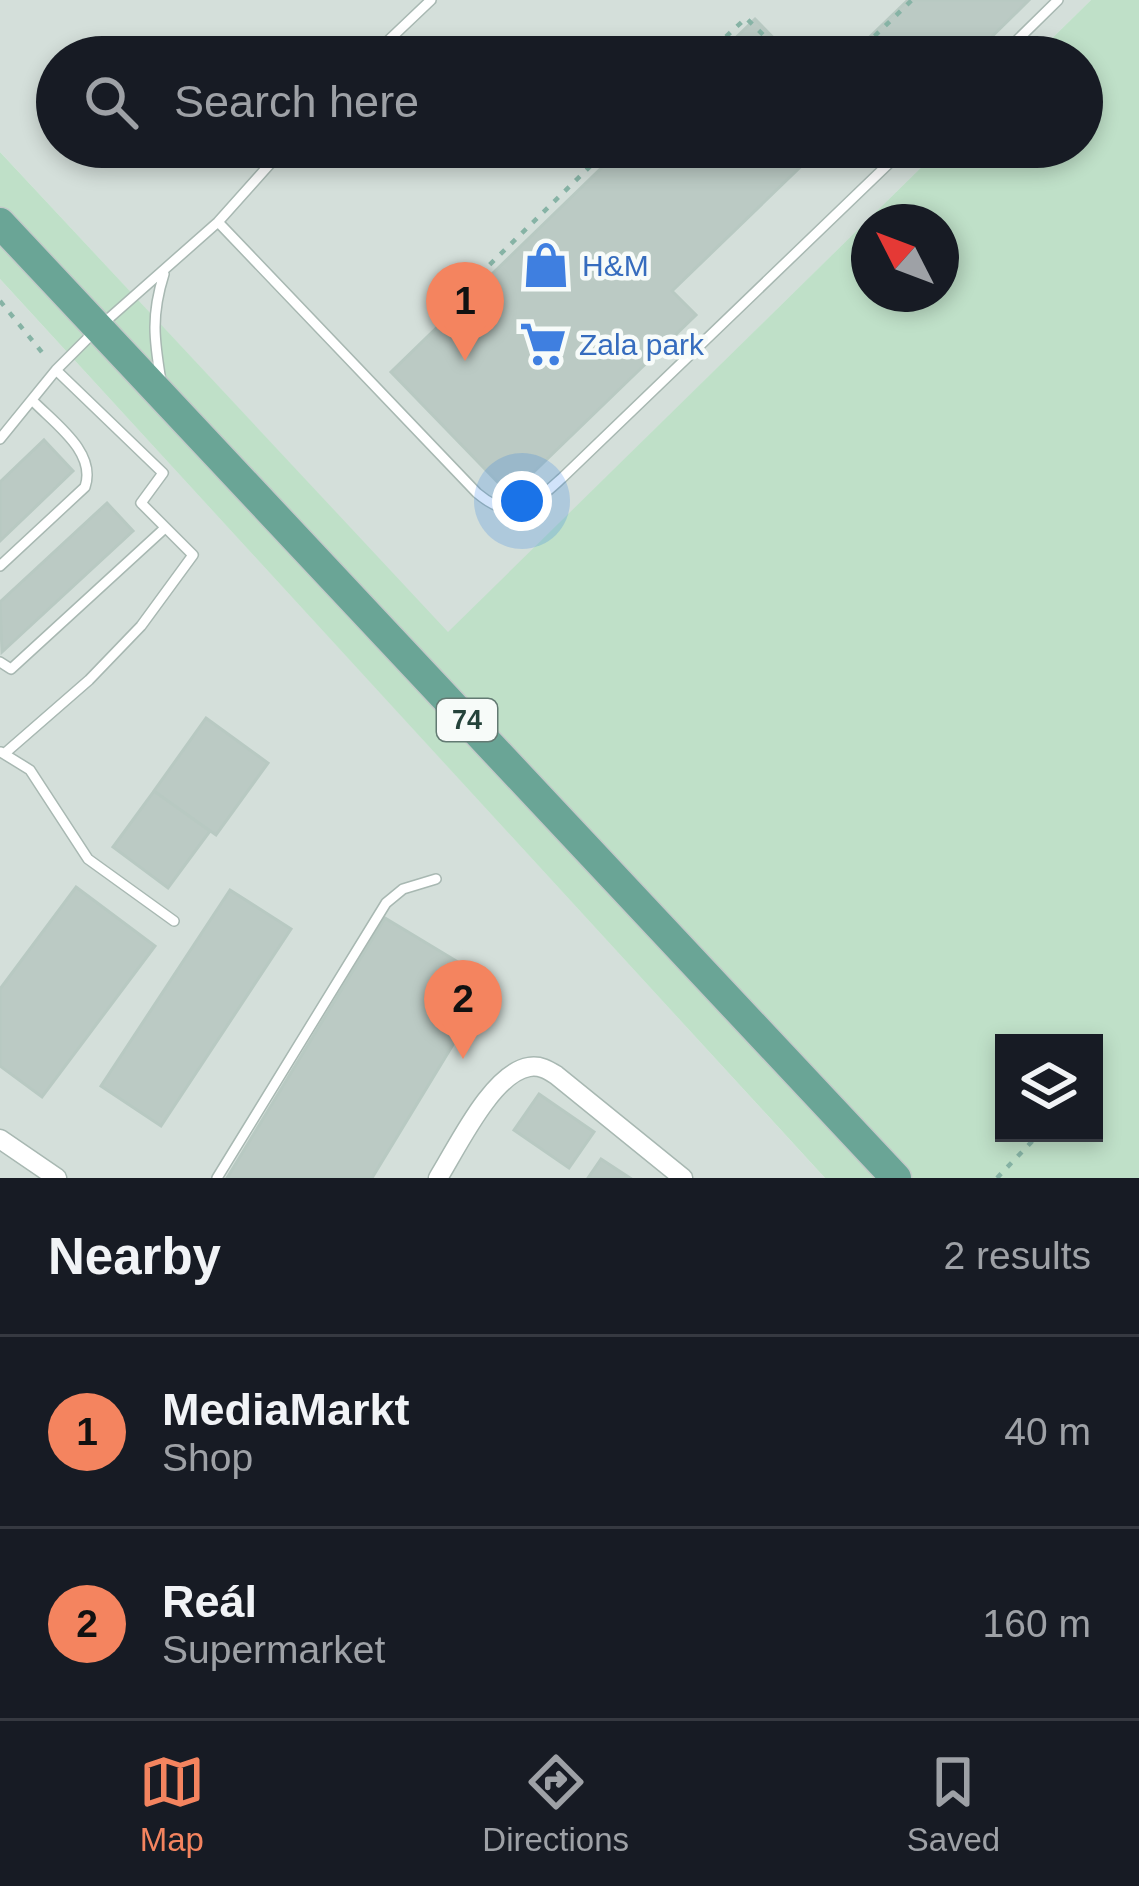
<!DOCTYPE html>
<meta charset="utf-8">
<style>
body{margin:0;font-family:Arial,sans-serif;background:#20242c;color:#f1f3f6}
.controls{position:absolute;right:36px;bottom:36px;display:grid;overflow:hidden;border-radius:0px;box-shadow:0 6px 18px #0003}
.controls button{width:108px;height:108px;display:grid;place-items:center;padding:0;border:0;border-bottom:3px solid #363941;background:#171b24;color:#f1f3f6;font:60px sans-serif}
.compass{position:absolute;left:851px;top:204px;width:108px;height:108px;border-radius:50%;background:#171b24;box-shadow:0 6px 18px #0003;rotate:312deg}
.you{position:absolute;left:522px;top:501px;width:42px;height:42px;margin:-30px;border:9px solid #fff;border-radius:50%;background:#1a73e8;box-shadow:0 0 0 18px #1a73e833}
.badge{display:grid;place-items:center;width:78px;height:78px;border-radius:50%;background:#f4845f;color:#111;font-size:39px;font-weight:700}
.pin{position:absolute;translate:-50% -99px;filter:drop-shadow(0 3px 6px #0008)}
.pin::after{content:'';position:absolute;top:63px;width:42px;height:36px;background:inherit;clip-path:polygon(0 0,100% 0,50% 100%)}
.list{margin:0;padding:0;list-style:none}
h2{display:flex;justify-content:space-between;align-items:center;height:156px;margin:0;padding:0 48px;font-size:51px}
h2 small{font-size:39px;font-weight:400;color:#9ea1a6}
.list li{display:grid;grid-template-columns:78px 1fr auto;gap:36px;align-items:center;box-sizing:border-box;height:192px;padding:0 48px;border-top:3px solid #363941}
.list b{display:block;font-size:45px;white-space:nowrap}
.list p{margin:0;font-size:39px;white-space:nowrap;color:#9ea1a6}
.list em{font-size:39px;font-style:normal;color:#9ea1a6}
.icon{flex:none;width:66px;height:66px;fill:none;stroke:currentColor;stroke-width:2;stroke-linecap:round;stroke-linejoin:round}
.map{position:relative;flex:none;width:1139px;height:1178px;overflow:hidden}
.search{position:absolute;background:#171b24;box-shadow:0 6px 18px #0003;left:36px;right:36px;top:36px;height:132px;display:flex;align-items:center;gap:30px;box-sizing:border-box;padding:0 42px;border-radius:66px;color:#9ea1a6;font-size:45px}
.sheet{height:540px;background:#171b24}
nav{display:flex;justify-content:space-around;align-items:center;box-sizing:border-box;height:168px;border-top:3px solid #363941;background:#171b24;font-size:33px;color:#9ea1a6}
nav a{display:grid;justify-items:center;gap:6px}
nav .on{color:#f4845f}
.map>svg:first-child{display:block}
.built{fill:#d4dfda}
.green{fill:#bfe0c8;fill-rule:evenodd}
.building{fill:#bbcac4;stroke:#b8c9c2;stroke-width:3}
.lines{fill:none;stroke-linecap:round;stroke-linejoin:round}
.service-casing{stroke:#a8b8b2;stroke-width:12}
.minor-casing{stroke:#a8b8b2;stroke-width:21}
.primary-casing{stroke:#c2cac8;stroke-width:33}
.path{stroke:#86b3a5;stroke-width:4.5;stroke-dasharray:6 9;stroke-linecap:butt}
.service{stroke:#fff;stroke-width:9}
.minor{stroke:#fff;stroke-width:18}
.primary{stroke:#6aa596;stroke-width:30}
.labels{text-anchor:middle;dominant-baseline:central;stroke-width:9;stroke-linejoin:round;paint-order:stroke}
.shield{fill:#f7fbf9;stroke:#637a73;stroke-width:3}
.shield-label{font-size:27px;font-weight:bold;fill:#24423a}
.shop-label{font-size:30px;fill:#366cbe;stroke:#f7fbf9;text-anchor:start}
</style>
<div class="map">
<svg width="1139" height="1178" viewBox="0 0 1139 1178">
<rect width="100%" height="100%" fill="#e6efeb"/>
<!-- built -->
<path class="built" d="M 0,0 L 1091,0 L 1033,57 L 57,57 L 57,147 L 942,147 L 448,633 L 0,152 Z
M 0,279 L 384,697 L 825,1178 L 0,1178 Z"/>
<!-- green -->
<path class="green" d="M 1091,0 L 1139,0 L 1139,1178 L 825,1178 L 0,279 L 0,152 L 448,632 L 942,147 L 1082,147 L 1082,57 L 1033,57 ZM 869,222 L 941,222 L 941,294 L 869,294 ZM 1004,1043 L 1094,1043 L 1094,1133 L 1004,1133 Z"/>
<!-- building -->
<path class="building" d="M 908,0 L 1029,0 L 971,57 L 849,57 Z
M 755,19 L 792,57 L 716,57 Z
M 623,147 L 821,147 L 672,291 L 696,315 L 510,495 L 391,372 Z
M 44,440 L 73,471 L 0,541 L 0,482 Z
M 107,503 L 133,531 L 2,652 L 0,602 Z
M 206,718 L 268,763 L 216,835 L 154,791 Z
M 154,791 L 210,831 L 168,888 L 113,847 Z
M 76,887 L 155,946 L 42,1097 L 0,1066 L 0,989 Z
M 230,890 L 291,929 L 161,1126 L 101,1086 Z
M 385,918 L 491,982 L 372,1178 L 227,1178 Z
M 539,1094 L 594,1132 L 569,1168 L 514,1130 Z
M 601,1159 L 630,1178 L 588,1178 Z"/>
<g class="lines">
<defs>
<path id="service" d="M 371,57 L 431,0
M 1000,57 L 1058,0
M 218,222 L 477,493 C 514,524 531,506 562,478 L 906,147
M 161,381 C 154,339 151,315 164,274
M 0,439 L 56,370 L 98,328 L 218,222 L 285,147
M 0,566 L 85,487 C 97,452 54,423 32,400
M 0,662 L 11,669 L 165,528
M 1,752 L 30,770 L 88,859 L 174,921
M 4,754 L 89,680 L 141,626 L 193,555 L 141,503 L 163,473 L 56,370
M 217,1178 L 386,903 L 403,889 L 436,879"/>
<path id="minor" d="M 0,1139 L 57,1178
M 438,1178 C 457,1148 492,1073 529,1067 C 540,1065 548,1070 556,1075 L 683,1178"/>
<path id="primary" d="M 0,223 L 896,1178"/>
</defs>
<!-- service casing -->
<use href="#service" class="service-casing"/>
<!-- minor casing -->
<use href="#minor" class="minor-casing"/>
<!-- primary casing -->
<use href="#primary" class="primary-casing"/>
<!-- path -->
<path class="path" d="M 704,57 L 746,18 L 786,57
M 853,57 L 912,0
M 479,275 L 610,147
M 0,301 L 45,356
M 997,1178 L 1040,1133"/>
<!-- service -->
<use href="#service" class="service"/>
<!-- minor -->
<use href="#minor" class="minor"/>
<!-- primary -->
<use href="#primary" class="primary"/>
</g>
<!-- icons -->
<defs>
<symbol id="shop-bare" viewBox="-9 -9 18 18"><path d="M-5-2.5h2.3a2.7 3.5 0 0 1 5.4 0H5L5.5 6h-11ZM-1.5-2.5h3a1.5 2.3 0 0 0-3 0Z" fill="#3f7fe0" stroke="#f7fbf9" stroke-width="2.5" paint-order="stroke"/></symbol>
<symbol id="supermarket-bare" viewBox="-9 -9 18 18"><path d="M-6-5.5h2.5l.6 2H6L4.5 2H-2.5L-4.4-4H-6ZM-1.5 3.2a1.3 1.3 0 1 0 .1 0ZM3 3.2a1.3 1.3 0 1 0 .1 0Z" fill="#3f7fe0" stroke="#f7fbf9" stroke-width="2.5" paint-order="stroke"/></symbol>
</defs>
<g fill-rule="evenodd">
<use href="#shop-bare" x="513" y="232" width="66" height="66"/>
<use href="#supermarket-bare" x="510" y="311" width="66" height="66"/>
</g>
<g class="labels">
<!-- shield labels -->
<rect class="shield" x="437" y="699" width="60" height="42" rx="9"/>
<g class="shield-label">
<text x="467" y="720">74</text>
</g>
<!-- shop labels -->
<g class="shop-label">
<text x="582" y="265">H&amp;M</text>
<text x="579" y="344">Zala park</text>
</g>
</g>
</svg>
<div class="controls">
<button><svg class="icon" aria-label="layers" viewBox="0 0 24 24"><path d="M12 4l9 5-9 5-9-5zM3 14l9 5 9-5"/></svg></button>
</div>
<svg class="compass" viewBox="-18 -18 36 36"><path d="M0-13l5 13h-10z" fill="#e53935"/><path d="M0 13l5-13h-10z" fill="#9ea1a6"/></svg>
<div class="you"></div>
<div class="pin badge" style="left:465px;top:361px">1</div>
<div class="pin badge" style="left:463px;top:1059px">2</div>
<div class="search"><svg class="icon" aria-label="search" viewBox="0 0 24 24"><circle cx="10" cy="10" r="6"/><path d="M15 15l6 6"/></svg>Search here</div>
</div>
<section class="sheet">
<h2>Nearby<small>2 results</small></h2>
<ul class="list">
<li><span class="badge">1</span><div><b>MediaMarkt</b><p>Shop</p></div><em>40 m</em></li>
<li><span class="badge">2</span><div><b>Reál</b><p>Supermarket</p></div><em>160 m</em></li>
</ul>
</section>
<nav>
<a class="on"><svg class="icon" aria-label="map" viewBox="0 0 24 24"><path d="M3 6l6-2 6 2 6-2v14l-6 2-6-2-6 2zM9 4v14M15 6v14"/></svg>Map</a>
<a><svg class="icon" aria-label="directions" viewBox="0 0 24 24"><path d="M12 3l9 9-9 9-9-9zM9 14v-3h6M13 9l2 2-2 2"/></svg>Directions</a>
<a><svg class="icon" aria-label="saved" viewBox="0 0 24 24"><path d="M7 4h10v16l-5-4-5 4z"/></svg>Saved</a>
</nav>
